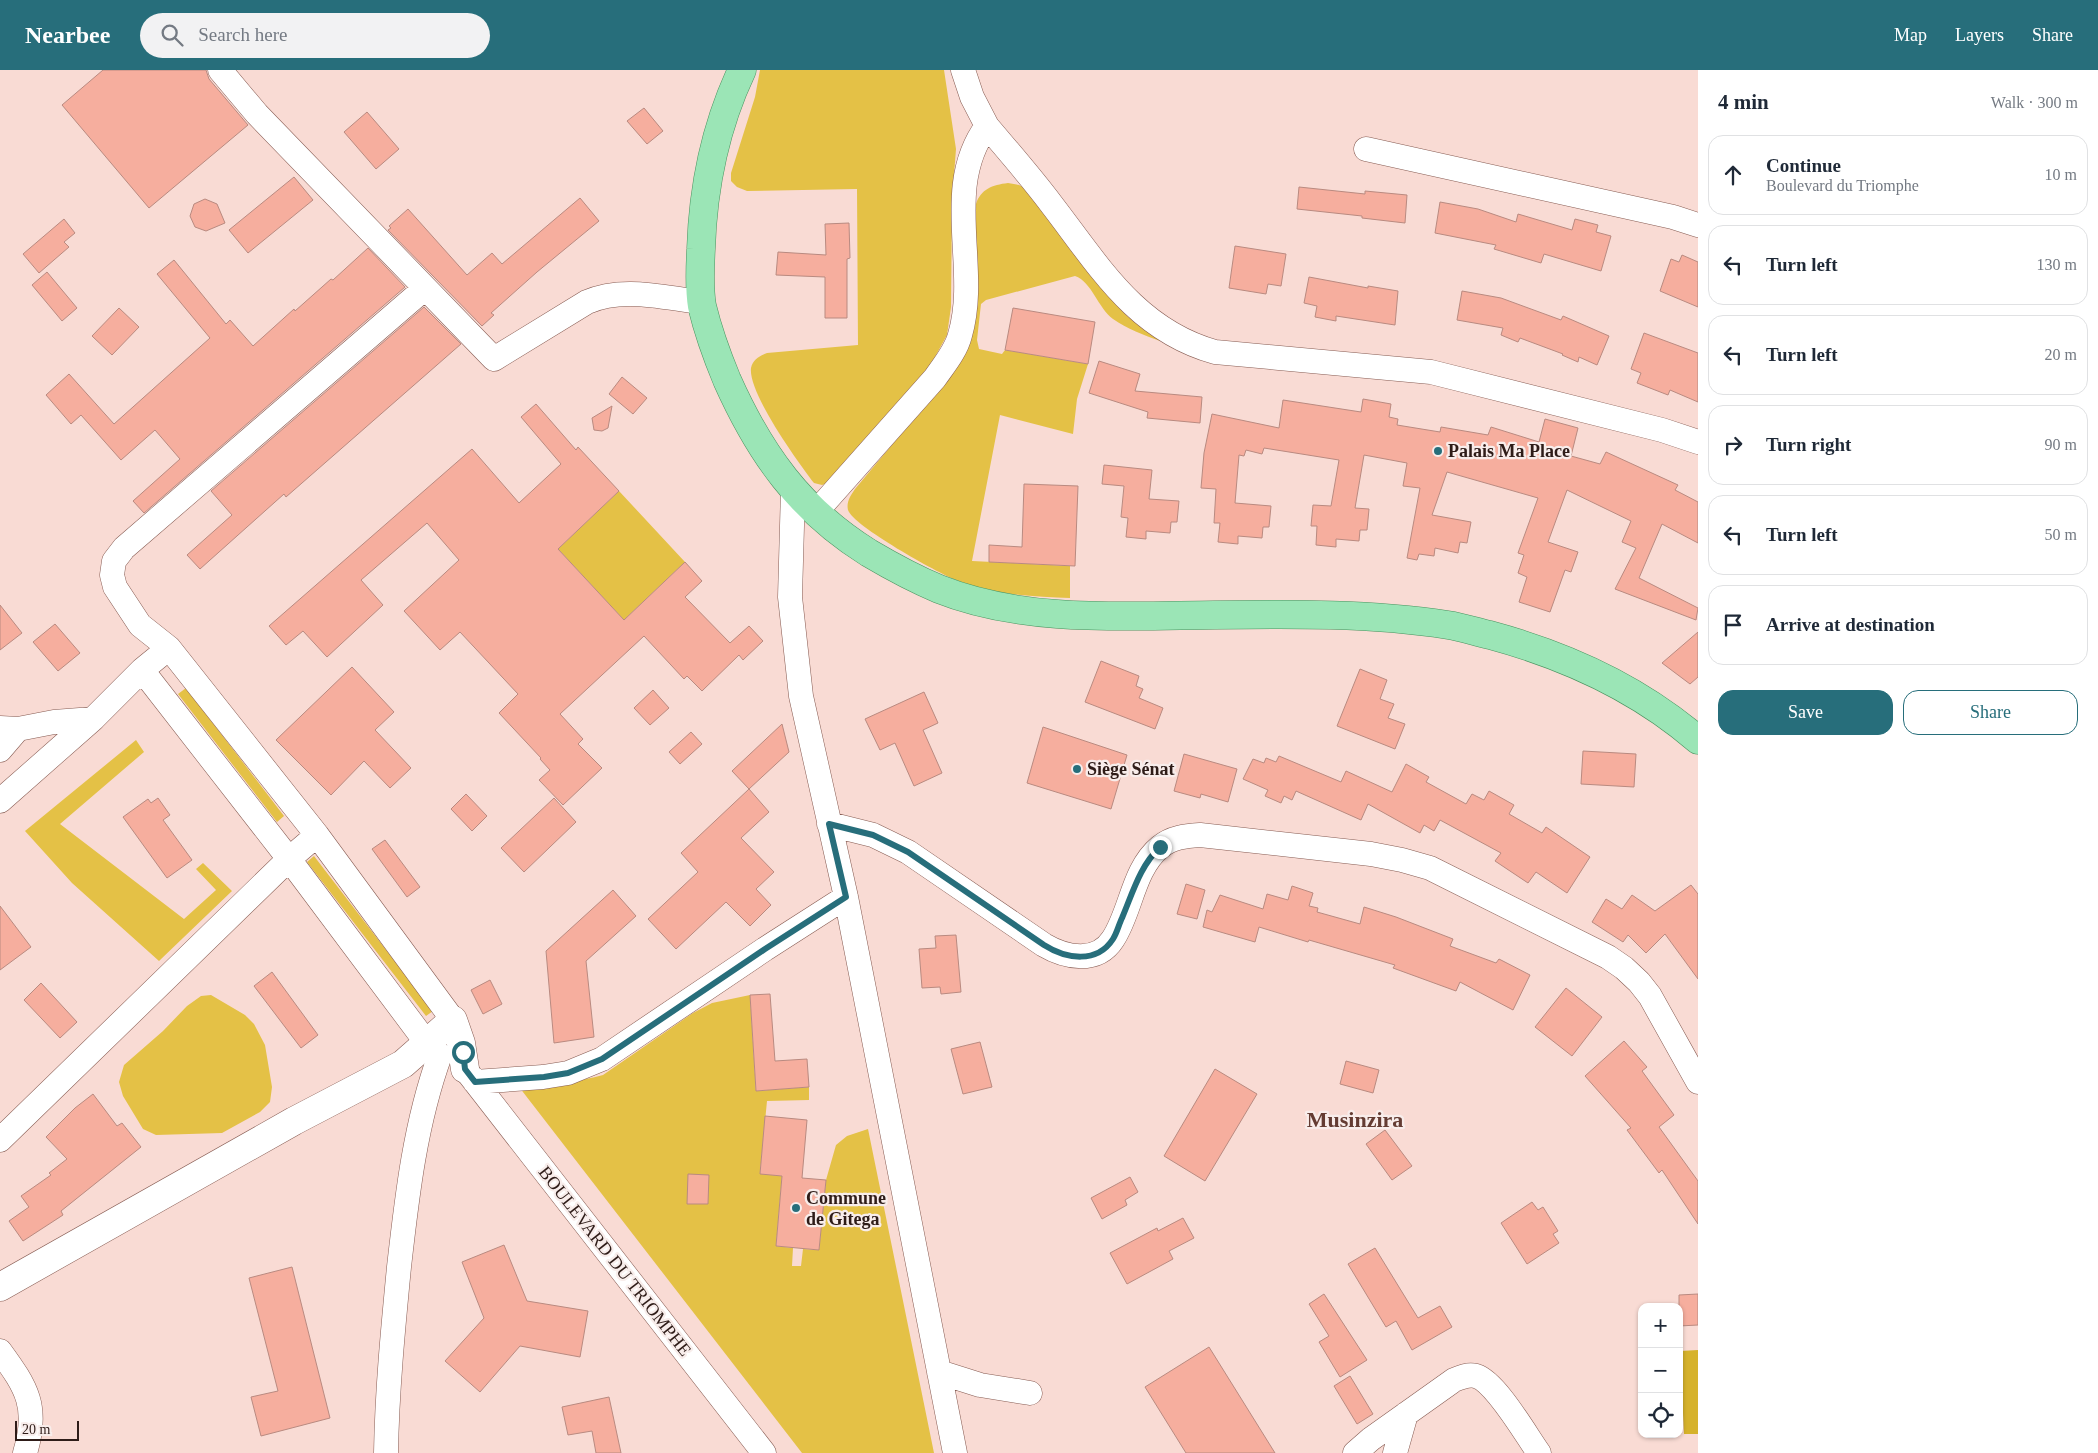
<!DOCTYPE html>
<meta charset="utf-8">
<style>
body{margin:0;font-family:"Times New Roman",serif;background:#f2f2f3;color:#1f2937}
.controls{position:absolute;right:15px;bottom:15px;display:grid;overflow:hidden;border-radius:10px;box-shadow:0 1px 4px #0004}
.controls button{width:45px;height:45px;display:grid;place-items:center;padding:0;border:0;border-bottom:1px solid #e0e1e3;background:#fff;color:#1f2937;font:25px sans-serif}
.scale{position:absolute;left:15px;bottom:12px;width:64px;box-sizing:border-box;padding-left:5px;border:2px solid #2e1c18;border-top:0;font-size:14px;line-height:18px;white-space:nowrap;color:#2e1c18;-webkit-text-stroke:4px #f8edeb;paint-order:stroke}
.stop{position:absolute;width:15px;height:15px;margin:-11px;border:4px solid #276e7b;border-radius:50%;background:#fff}
.stop.end{background:#276e7b;border-color:#fff;box-shadow:0 1px 5px #0008}
.list{margin:0;padding:0;list-style:none}
h2{display:flex;justify-content:space-between;align-items:center;height:65px;margin:0;padding:0 20px;font-size:21px}
h2 small{font-size:16px;font-weight:400;color:#747a83}
.list li{display:grid;grid-template-columns:32px 1fr auto;gap:15px;align-items:center;box-sizing:border-box;height:80px;margin:0 10px 10px;padding:0 10px;border:1px solid #e0e1e3;border-radius:15px}
.list b{display:block;font-size:19px;white-space:nowrap}
.list p{margin:0;font-size:16px;white-space:nowrap;color:#747a83}
.list em{font-size:16px;font-style:normal;color:#747a83}
.actions{display:flex;gap:10px;padding:15px 20px}
.actions a{flex:1;padding:11px 0;border:1px solid #276e7b;border-radius:15px;text-align:center;font-size:18px;color:#276e7b}
.actions .main{background:#276e7b;color:#fff}
.icon{flex:none;width:28px;height:28px;fill:none;stroke:currentColor;stroke-width:2;stroke-linecap:round;stroke-linejoin:round}
.map{position:relative;flex:none;width:1698px;height:1383px;overflow:hidden}
header{display:flex;align-items:center;gap:30px;box-sizing:border-box;height:70px;padding:0 25px;background:#276e7b;color:#fff}
header strong{font-size:24px}
nav{display:flex;gap:28px;margin-inline-start:auto;font-size:18px}
.search{width:350px;height:45px;background:#f2f2f3;display:flex;align-items:center;gap:12px;box-sizing:border-box;padding:0 18px;border-radius:28px;color:#747a83;font-size:19px}
main{display:flex}
aside{flex:1;background:#fff}
.map>svg:first-child{display:block}
.green{fill:#e4c146}
.forest{fill:#d6b22b}
.building{fill:#f6ae9e;stroke:#b98a80}
.lines{fill:none;stroke-linecap:round;stroke-linejoin:round}
.minor-casing{stroke:#875c53;stroke-width:25}
.tertiary-casing{stroke:#875c53;stroke-width:29}
.primary-casing{stroke:#49935f;stroke-width:29}
.minor{stroke:#fff;stroke-width:24}
.tertiary{stroke:#fff;stroke-width:28}
.primary{stroke:#9be5b6;stroke-width:28}
.route{stroke:#276e7b;stroke-width:6}
.poi-dot{fill:#276e7b;stroke:#f8edeb;stroke-width:2}
.labels{text-anchor:middle;dominant-baseline:central;stroke-width:4.5;stroke-linejoin:round;paint-order:stroke}
.poi-label{font-size:18px;font-weight:bold;fill:#2e1c18;stroke:#f8edeb;text-anchor:start}
.street-label{font-size:18px;fill:#2e1c18;stroke:#f8edeb}
.district-label{font-size:22px;font-weight:bold;fill:#643c33;stroke:#f8edeb}
</style>
<header>
<strong>Nearbee</strong>
<div class="search"><svg class="icon" aria-label="search" viewBox="0 0 24 24"><circle cx="10" cy="10" r="6"/><path d="M15 15l6 6"/></svg>Search here</div>
<nav><a>Map</a><a>Layers</a><a>Share</a></nav>
</header>
<main>
<div class="map">
<svg width="1698" height="1383" viewBox="0 0 1698 1383">
<rect width="100%" height="100%" fill="#f9dbd4"/>
<!-- green -->
<path class="green" d="M 760,0 L 944,0 L 956,79 L 952,131 L 951,237 L 947,265 L 930,296 L 825,414 L 822,415 L 814,413 C 798,392 748,323 751,298 C 753,289 760,286 767,283 L 858,275 L 857,119 L 747,121 L 737,117 L 731,111 L 731,103 L 755,27 Z
M 1008,113 L 1019,115 L 1027,119 L 1111,229 L 1127,246 L 1160,271 C 1144,265 1127,259 1113,249 C 1098,238 1092,212 1075,206 L 986,230 L 981,234 L 977,270 L 979,279 L 1002,284 L 1005,280 L 1088,294 L 1077,329 L 1073,364 L 1000,345 L 972,491 L 1070,496 L 1070,528 C 1041,527 1013,526 986,519 C 976,517 966,514 956,510 C 938,503 853,456 848,440 C 846,432 851,425 855,419 L 942,315 L 976,134 C 981,119 992,115 1008,113 Z
M 619,421 L 685,492 L 624,550 L 558,479 Z
M 186,618 L 284,746 L 277,752 L 178,624 Z
M 136,670 L 144,682 L 60,754 L 184,849 L 216,820 L 196,799 L 203,793 L 232,821 L 159,891 L 72,813 L 25,761 Z
M 314,786 L 433,941 L 426,946 L 307,792 Z
M 211,925 L 245,945 L 254,954 L 265,975 L 272,1017 L 270,1032 L 260,1042 L 222,1063 L 156,1065 L 143,1059 L 123,1026 L 119,1012 L 124,995 L 163,961 L 187,936 L 201,926 Z
M 750,925 L 756,1021 L 809,1017 L 809,1030 L 767,1031 L 760,1103 L 782,1106 L 776,1176 L 793,1178 L 792,1196 L 801,1196 L 803,1179 L 819,1180 L 826,1110 L 836,1075 L 847,1066 L 868,1059 L 934,1383 L 802,1383 L 516,1013 C 546,1014 574,1013 603,1005 L 693,943 L 712,933 Z"/>
<!-- forest -->
<path class="forest" d="M 1698,1280 L 1698,1364 L 1684,1364 L 1680,1281 Z"/>
<!-- building -->
<path class="building" d="M 103,0 L 206,0 L 209,9 L 248,55 L 149,138 L 62,35 Z
M 644,38 L 663,61 L 647,74 L 627,51 Z
M 367,42 L 399,79 L 376,99 L 344,62 Z
M 294,107 L 313,130 L 248,183 L 229,160 Z
M 1299,117 L 1365,124 L 1365,121 L 1407,125 L 1405,153 L 1362,148 L 1362,146 L 1297,139 Z
M 580,128 L 599,151 L 537,202 L 491,243 L 494,245 L 482,256 L 388,160 L 391,158 L 389,156 L 408,139 L 467,205 L 492,183 L 502,194 Z
M 205,129 L 217,134 L 225,153 L 206,161 L 195,157 L 190,146 L 194,134 Z
M 1440,132 L 1478,139 L 1516,152 L 1518,144 L 1572,160 L 1575,149 L 1598,155 L 1596,162 L 1611,166 L 1601,201 L 1544,184 L 1541,193 L 1494,179 L 1496,175 L 1435,163 Z
M 64,149 L 75,163 L 64,172 L 69,177 L 39,203 L 23,184 Z
M 849,153 L 850,188 L 847,189 L 847,248 L 825,248 L 825,207 L 776,205 L 778,182 L 826,185 L 825,154 Z
M 1235,176 L 1286,184 L 1281,216 L 1268,214 L 1266,224 L 1229,218 Z
M 368,178 L 405,217 L 144,443 L 133,431 L 180,389 L 155,360 L 121,390 L 81,345 L 71,354 L 46,325 L 69,304 L 114,354 L 210,268 L 157,204 L 174,190 L 226,254 L 230,250 L 253,276 L 294,239 L 295,241 L 331,209 L 333,210 Z
M 1682,185 L 1698,192 L 1698,237 L 1660,221 L 1671,189 L 1679,192 Z
M 47,202 L 77,238 L 62,251 L 32,215 Z
M 1309,207 L 1368,218 L 1368,216 L 1398,221 L 1395,255 L 1336,246 L 1336,251 L 1315,247 L 1317,236 L 1304,233 Z
M 1462,221 L 1501,228 L 1561,250 L 1563,246 L 1609,266 L 1597,295 L 1579,287 L 1578,292 L 1562,285 L 1563,284 L 1520,268 L 1518,272 L 1501,265 L 1503,258 L 1457,250 Z
M 424,237 L 461,274 L 286,427 L 284,424 L 200,499 L 187,485 L 232,445 L 211,421 Z
M 119,238 L 139,257 L 112,285 L 92,266 Z
M 1013,238 L 1095,252 L 1088,294 L 1005,280 Z
M 1644,263 L 1698,283 L 1698,332 L 1670,320 L 1668,325 L 1637,313 L 1641,303 L 1631,299 Z
M 1099,291 L 1140,304 L 1135,321 L 1202,327 L 1200,353 L 1147,348 L 1148,342 L 1089,323 Z
M 622,307 L 647,328 L 633,344 L 609,324 Z
M 1363,329 L 1391,334 L 1389,347 L 1398,349 L 1397,355 L 1440,362 L 1441,357 L 1488,365 L 1491,357 L 1539,372 L 1545,349 L 1578,358 L 1571,386 L 1600,394 L 1606,382 L 1678,415 L 1675,420 L 1698,432 L 1698,473 L 1662,454 L 1639,508 L 1698,538 L 1696,550 L 1615,519 L 1636,478 L 1622,472 L 1631,451 L 1567,420 L 1548,472 L 1578,482 L 1571,502 L 1565,500 L 1550,542 L 1519,532 L 1527,507 L 1518,503 L 1524,485 L 1518,483 L 1538,428 L 1447,402 L 1432,445 L 1471,452 L 1467,473 L 1460,472 L 1458,483 L 1435,478 L 1434,486 L 1419,484 L 1417,490 L 1407,488 L 1420,418 L 1403,416 L 1407,393 L 1364,385 L 1355,438 L 1369,439 L 1367,460 L 1360,460 L 1359,471 L 1336,469 L 1336,477 L 1316,475 L 1317,456 L 1311,456 L 1313,435 L 1331,436 L 1339,390 L 1264,378 L 1262,384 L 1246,380 L 1244,386 L 1239,385 L 1235,433 L 1271,436 L 1269,457 L 1263,457 L 1262,468 L 1238,466 L 1238,474 L 1218,472 L 1220,453 L 1214,453 L 1216,419 L 1201,418 L 1204,383 L 1212,344 L 1279,358 L 1283,330 L 1361,342 Z
M 536,334 L 576,380 L 578,377 L 619,421 L 558,479 L 624,550 L 685,492 L 702,511 L 685,527 L 730,573 L 749,556 L 763,571 L 743,590 L 739,585 L 702,621 L 687,606 L 684,609 L 644,566 L 560,644 L 583,669 L 578,674 L 602,698 L 563,735 L 539,710 L 550,700 L 540,689 L 541,688 L 499,643 L 518,624 L 460,562 L 440,580 L 404,541 L 459,490 L 427,453 L 361,510 L 383,535 L 327,587 L 303,561 L 286,575 L 269,556 L 472,379 L 519,433 L 561,394 L 521,347 Z
M 612,336 L 608,358 L 602,361 L 594,360 L 592,348 Z
M 1104,395 L 1152,400 L 1149,429 L 1179,431 L 1177,452 L 1171,452 L 1170,463 L 1146,461 L 1146,469 L 1126,467 L 1128,448 L 1121,447 L 1124,416 L 1102,414 Z
M 1024,414 L 1078,416 L 1075,496 L 989,492 L 989,475 L 1022,477 Z
M 0,535 L 22,563 L 0,580 Z
M 55,554 L 80,583 L 58,601 L 33,572 Z
M 1698,562 L 1698,607 L 1690,614 L 1662,593 Z
M 1101,591 L 1139,606 L 1136,616 L 1143,619 L 1139,628 L 1163,638 L 1155,659 L 1085,632 Z
M 352,597 L 394,642 L 375,660 L 411,698 L 390,718 L 364,691 L 331,725 L 276,670 Z
M 1360,599 L 1387,610 L 1380,629 L 1394,634 L 1388,648 L 1405,654 L 1395,679 L 1337,656 Z
M 653,620 L 669,638 L 650,655 L 634,638 Z
M 924,622 L 938,653 L 923,660 L 942,703 L 914,716 L 895,673 L 880,680 L 865,649 Z
M 782,654 L 789,682 L 749,719 L 732,701 Z
M 1043,657 L 1127,685 L 1111,739 L 1027,713 Z
M 691,662 L 702,674 L 680,694 L 669,682 Z
M 1583,681 L 1636,684 L 1634,717 L 1581,714 Z
M 1184,684 L 1237,699 L 1228,732 L 1201,724 L 1200,728 L 1174,721 Z
M 1279,686 L 1341,712 L 1346,701 L 1392,722 L 1406,694 L 1429,707 L 1426,712 L 1466,734 L 1472,724 L 1484,730 L 1489,721 L 1514,735 L 1509,744 L 1542,763 L 1546,757 L 1590,787 L 1567,823 L 1536,802 L 1528,813 L 1495,791 L 1501,783 L 1440,750 L 1434,761 L 1424,755 L 1420,763 L 1368,734 L 1361,750 L 1296,721 L 1292,730 L 1284,726 L 1281,733 L 1265,726 L 1268,720 L 1243,709 L 1253,689 L 1264,693 L 1266,688 L 1276,692 Z
M 749,719 L 769,742 L 741,768 L 774,802 L 756,819 L 771,835 L 750,856 L 726,832 L 676,879 L 648,849 L 698,802 L 681,783 Z
M 466,724 L 487,746 L 472,761 L 451,739 Z
M 158,728 L 170,745 L 163,750 L 192,790 L 167,808 L 123,747 L 148,729 L 151,733 Z
M 554,728 L 576,752 L 524,802 L 501,778 Z
M 385,770 L 420,817 L 407,827 L 372,779 Z
M 1186,814 L 1205,820 L 1197,849 L 1177,844 Z
M 1691,815 L 1698,824 L 1698,909 L 1665,864 L 1646,883 L 1628,865 L 1623,872 L 1592,852 L 1606,829 L 1622,839 L 1632,825 L 1655,841 Z
M 1292,816 L 1313,823 L 1309,836 L 1318,838 L 1317,842 L 1360,854 L 1364,837 L 1396,847 L 1453,869 L 1450,876 L 1496,893 L 1499,889 L 1530,905 L 1513,940 L 1460,912 L 1456,921 L 1393,898 L 1395,895 L 1309,870 L 1308,872 L 1259,857 L 1255,872 L 1203,857 L 1207,840 L 1212,842 L 1220,825 L 1263,839 L 1267,824 L 1288,830 Z
M 613,820 L 636,846 L 586,891 L 594,967 L 554,973 L 546,881 Z
M 0,836 L 31,877 L 0,900 Z
M 956,865 L 961,922 L 941,924 L 940,917 L 922,918 L 919,879 L 936,878 L 935,866 Z
M 272,902 L 318,965 L 301,978 L 254,916 Z
M 490,910 L 502,934 L 483,944 L 471,920 Z
M 41,913 L 77,952 L 60,968 L 24,930 Z
M 1566,918 L 1602,947 L 1572,986 L 1535,957 Z
M 770,924 L 775,991 L 807,989 L 809,1017 L 756,1021 L 750,925 Z
M 1624,971 L 1647,997 L 1642,1001 L 1674,1045 L 1659,1057 L 1698,1111 L 1698,1154 L 1662,1100 L 1659,1103 L 1627,1060 L 1631,1058 L 1585,1006 Z
M 980,972 L 992,1017 L 963,1024 L 951,979 Z
M 1346,991 L 1379,1000 L 1373,1023 L 1340,1014 Z
M 1215,999 L 1257,1024 L 1205,1111 L 1164,1086 Z
M 93,1024 L 117,1056 L 122,1053 L 141,1077 L 61,1141 L 63,1145 L 23,1171 L 9,1151 L 29,1137 L 21,1126 L 51,1105 L 49,1103 L 67,1089 L 46,1067 L 75,1038 Z
M 765,1046 L 807,1050 L 802,1108 L 826,1110 L 819,1180 L 776,1176 L 782,1106 L 760,1104 Z
M 1385,1060 L 1412,1096 L 1392,1110 L 1366,1074 Z
M 688,1104 L 709,1105 L 708,1134 L 687,1134 Z
M 1130,1107 L 1138,1122 L 1125,1130 L 1127,1135 L 1102,1149 L 1091,1128 Z
M 1532,1132 L 1538,1140 L 1543,1137 L 1558,1161 L 1553,1164 L 1559,1173 L 1527,1194 L 1501,1153 Z
M 1183,1148 L 1194,1168 L 1169,1181 L 1173,1189 L 1127,1214 L 1110,1183 L 1157,1158 L 1158,1161 Z
M 504,1175 L 527,1231 L 588,1241 L 580,1287 L 520,1276 L 480,1322 L 445,1291 L 484,1248 L 462,1192 Z
M 1375,1178 L 1418,1248 L 1440,1236 L 1452,1257 L 1412,1280 L 1396,1251 L 1386,1257 L 1348,1194 Z
M 292,1197 L 330,1348 L 261,1366 L 251,1327 L 278,1321 L 249,1208 Z
M 1324,1224 L 1367,1290 L 1340,1307 L 1319,1272 L 1329,1266 L 1309,1234 Z
M 1698,1224 L 1698,1255 L 1679,1256 L 1679,1225 Z
M 1209,1277 L 1275,1383 L 1186,1383 L 1145,1317 Z
M 1350,1306 L 1373,1344 L 1357,1354 L 1334,1316 Z
M 609,1327 L 621,1383 L 596,1383 L 592,1361 L 568,1365 L 562,1337 Z"/>
<g class="lines">
<defs>
<path id="minor" d="M 220,0 L 257,44 L 494,289 L 587,232 C 623,216 664,228 702,232
M 987,56 C 1009,82 1031,107 1052,135 C 1099,196 1136,260 1215,282 L 1431,302 L 1662,360 L 1698,372
M 1366,79 L 1673,147 L 1698,155
M 424,219 L 124,478 L 114,491 L 112,505 L 115,517 L 140,555 L 169,578 L 317,765 L 453,950
M 793,420 L 790,527 L 801,626 L 846,827 L 955,1383
M 816,442 L 935,308 C 944,295 956,281 960,265 C 980,197 941,118 987,56 L 972,27 L 963,0
M 142,600 L 289,789 L 426,972
M 0,658 L 18,659 L 54,652 L 93,649
M 0,680 L 18,659
M 0,731 L 93,649 L 142,600 L 169,578
M 829,754 L 873,765 L 908,782 L 1044,875 C 1066,888 1097,894 1113,869 C 1131,842 1133,799 1160,777 C 1172,767 1186,766 1200,765 L 1371,784 L 1402,790 L 1430,798 L 1608,887 L 1624,898 L 1639,912 L 1650,926 L 1698,1012
M 465,999 L 764,1383
M 475,1012 L 543,1007 L 568,1003 L 602,989 L 765,879 L 846,827
M 0,1070 L 289,789 L 317,765
M 0,1281 C 27,1318 39,1337 25,1383
M 939,1302 L 980,1315 L 1030,1323
M 386,1383 C 387,1321 393,1259 399,1197 C 407,1126 415,1054 440,985
M 1355,1383 L 1371,1369 L 1454,1310 C 1461,1307 1468,1304 1476,1306 C 1496,1312 1526,1365 1539,1383
M 1395,1383 L 1406,1344"/>
<path id="tertiary" d="M 0,1217 L 294,1051 L 403,994 L 453,950 L 461,973 L 465,999"/>
<path id="primary" d="M 742,0 C 715,57 703,116 701,179 C 700,197 699,218 702,236 C 708,261 717,286 727,310 C 760,384 800,440 869,483 C 891,496 915,509 939,519 C 1024,553 1124,546 1214,545 C 1292,544 1371,543 1448,555 C 1462,557 1476,562 1490,565 C 1564,585 1639,619 1698,670"/>
</defs>
<!-- minor casing -->
<use href="#minor" class="minor-casing"/>
<!-- tertiary casing -->
<use href="#tertiary" class="tertiary-casing"/>
<!-- primary casing -->
<use href="#primary" class="primary-casing"/>
<!-- minor -->
<use href="#minor" class="minor"/>
<!-- tertiary -->
<use href="#tertiary" class="tertiary"/>
<!-- primary -->
<use href="#primary" class="primary"/>
</g>
<g class="lines">
<!-- route -->
<path class="route" d="M 463,982 L 465,999 L 475,1012 L 544,1007 L 568,1003 L 602,989 L 765,879 L 846,827 L 829,754 L 873,765 L 908,782 L 1044,875 C 1066,889 1097,894 1113,869 C 1117,863 1119,854 1122,848 C 1133,822 1140,796 1160,777"/>
</g>
<!-- markers -->
<g class="poi-dot">
<circle cx="1438" cy="381" r="5"/>
<circle cx="1077" cy="699" r="5"/>
<circle cx="796" cy="1138" r="5"/>
</g>
<g class="labels">
<!-- poi labels -->
<g class="poi-label">
<text x="1448" y="381">Palais Ma Place</text>
<text x="1087" y="699">Siège Sénat</text>
<text x="806" y="1128">Commune<tspan x="806" dy="21">de Gitega</tspan></text>
</g>
<!-- street labels -->
<g class="street-label">
<text transform="translate(615 1191) rotate(52)">BOULEVARD DU TRIOMPHE</text>
</g>
<!-- district labels -->
<g class="district-label">
<text x="1355" y="1049">Musinzira</text>
</g>
</g>
</svg>
<div class="controls">
<button>+</button>
<button>−</button>
<button><svg class="icon" aria-label="locate" viewBox="0 0 24 24"><circle cx="12" cy="12" r="6"/><path d="M12 2v4M12 18v4M2 12h4M18 12h4"/></svg></button>
</div>
<div class="scale">20 m</div>
<div class="stop" style="left:463px;top:982px"></div>
<div class="stop end" style="left:1160px;top:777px"></div>
</div>
<aside>
<h2>4 min<small>Walk · 300 m</small></h2>
<ul class="list">
<li><svg class="icon" aria-label="ahead" viewBox="0 0 24 24"><path d="M12 20V5M6 11l6-6 6 6"/></svg><div><b>Continue</b><p>Boulevard du Triomphe</p></div><em>10 m</em></li>
<li><svg class="icon" aria-label="left" viewBox="0 0 24 24"><path d="M17 20v-9H6M10 6l-5 5 5 5"/></svg><div><b>Turn left</b></div><em>130 m</em></li>
<li><svg class="icon" aria-label="left" viewBox="0 0 24 24"><path d="M17 20v-9H6M10 6l-5 5 5 5"/></svg><div><b>Turn left</b></div><em>20 m</em></li>
<li><svg class="icon" aria-label="right" viewBox="0 0 24 24"><path d="M7 20v-9h11M14 6l5 5-5 5"/></svg><div><b>Turn right</b></div><em>90 m</em></li>
<li><svg class="icon" aria-label="left" viewBox="0 0 24 24"><path d="M17 20v-9H6M10 6l-5 5 5 5"/></svg><div><b>Turn left</b></div><em>50 m</em></li>
<li><svg class="icon" aria-label="arrive" viewBox="0 0 24 24"><path d="M6 21V4h12l-3 4 3 4H6"/></svg><div><b>Arrive at destination</b></div></li>
</ul>
<div class="actions"><a class="main">Save</a><a>Share</a></div>
</aside>
</main>
